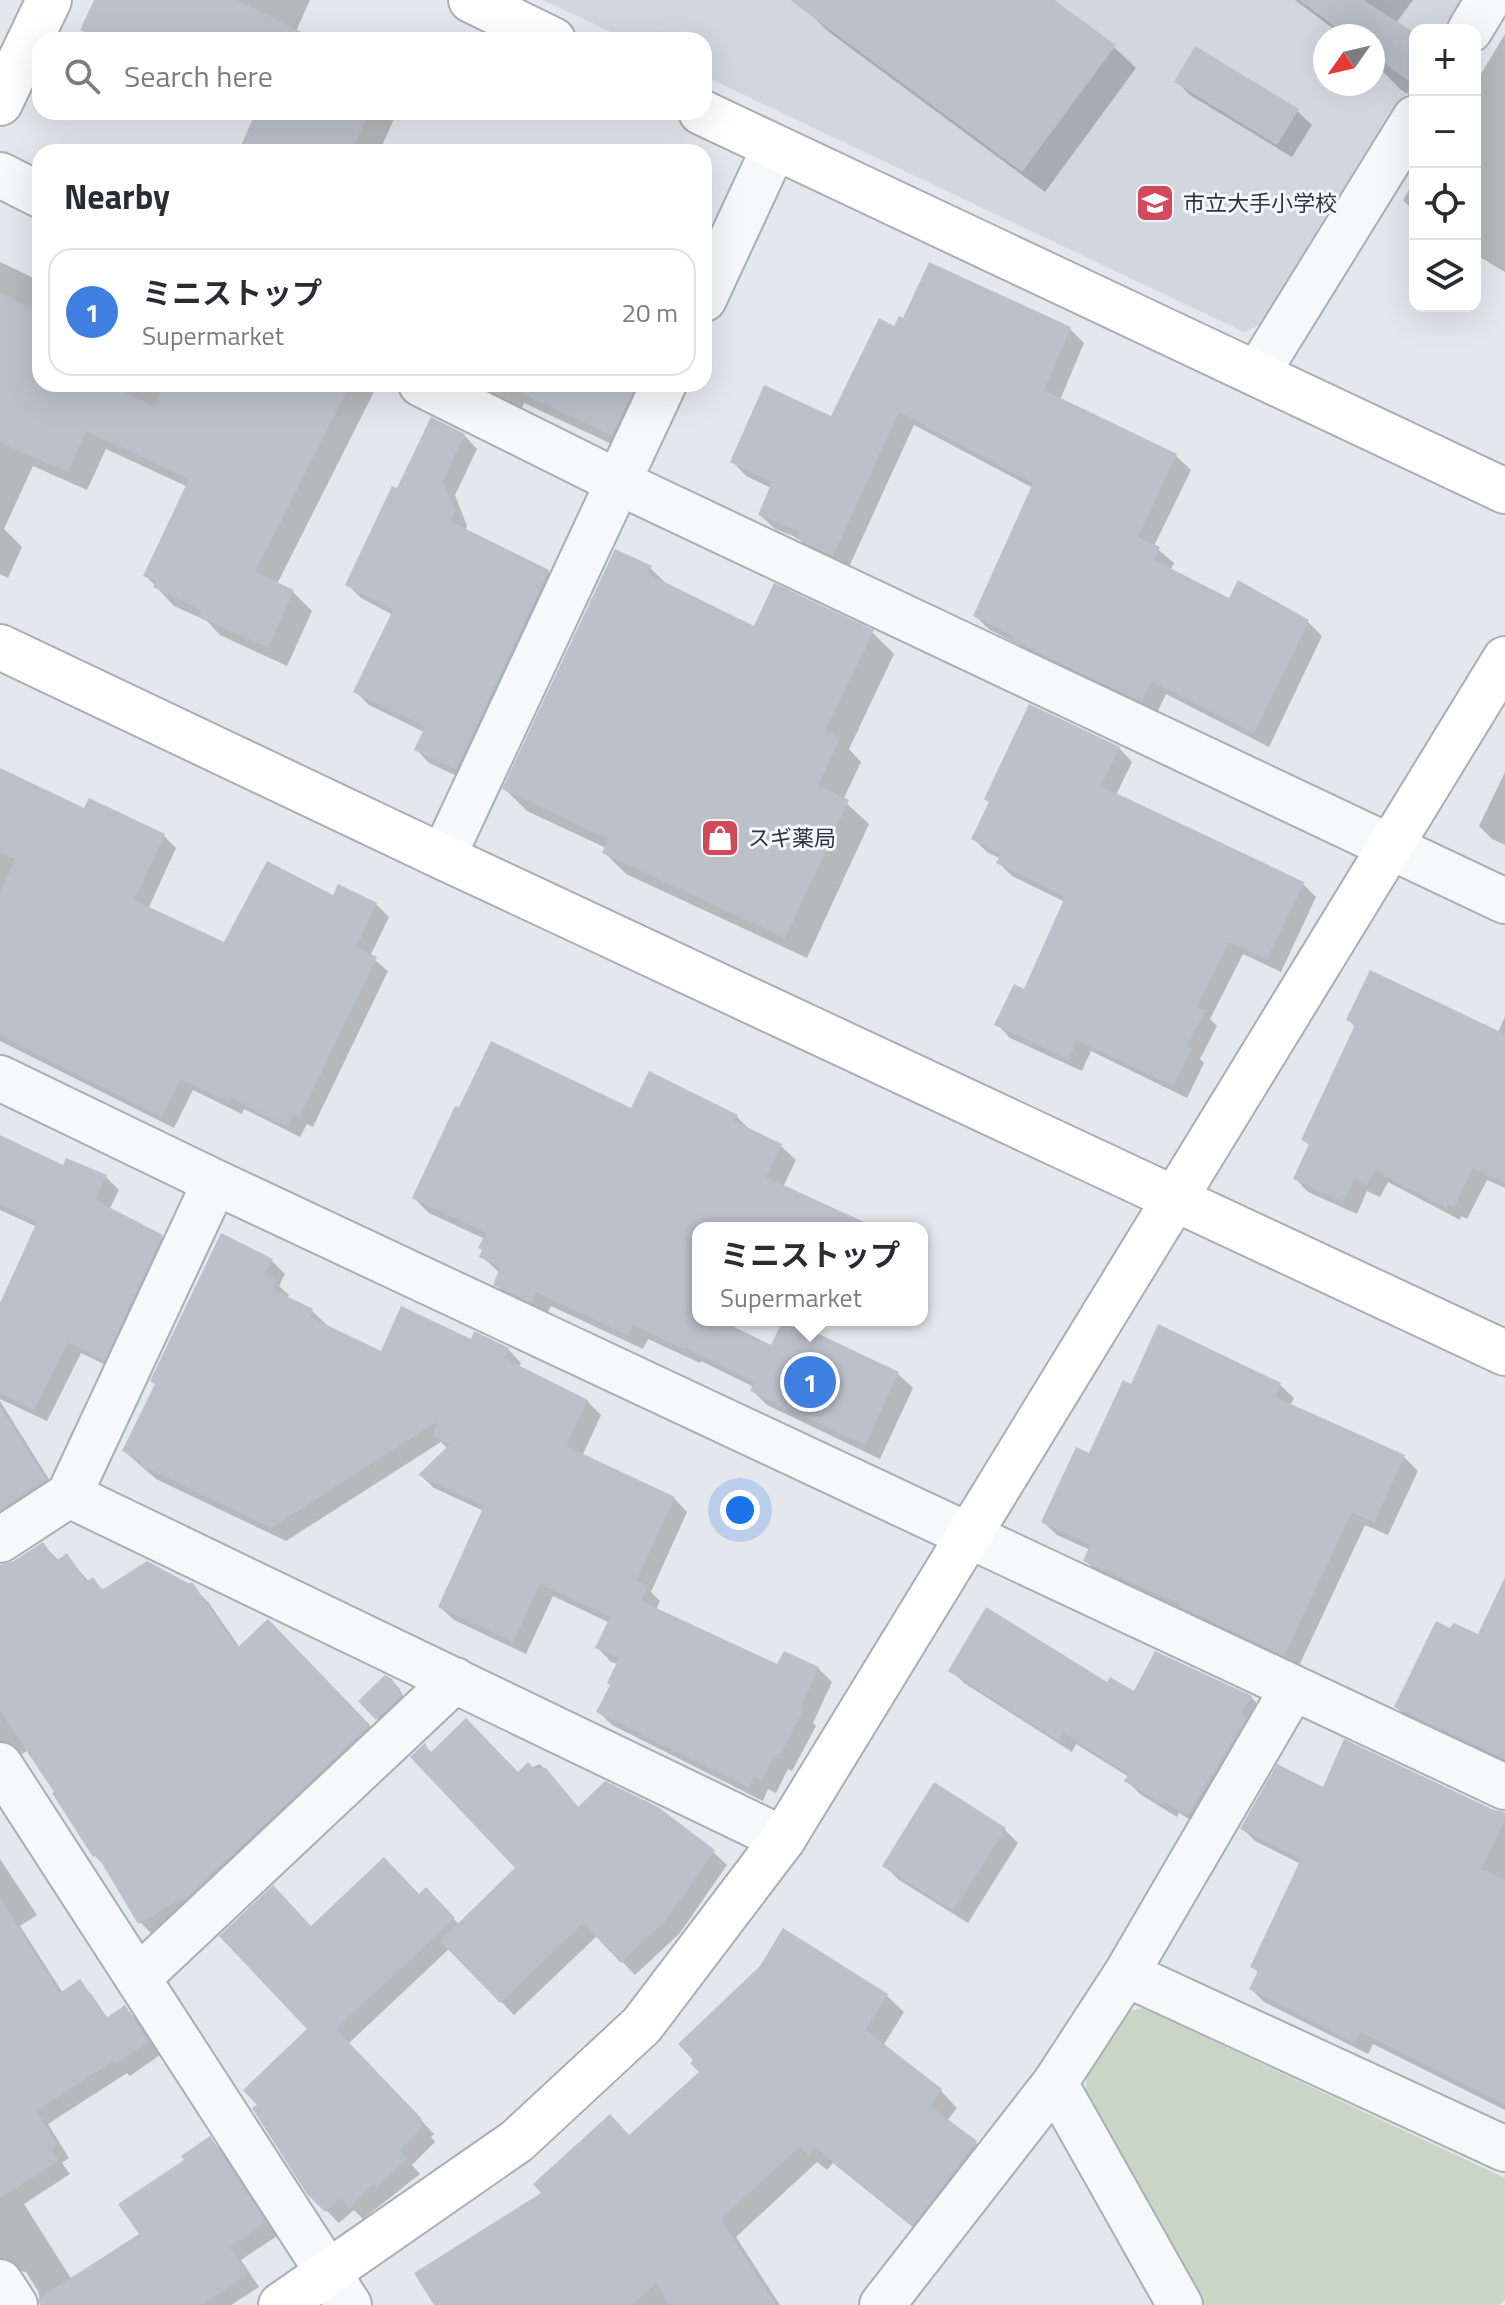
<!DOCTYPE html>
<meta charset="utf-8">
<style>
body{margin:0;font-family:"Titillium Web","Noto Sans JP",sans-serif;background:#f2f2f3;color:#2b2b33}
.controls{position:absolute;right:24px;top:24px;display:grid;overflow:hidden;border-radius:16px;box-shadow:0 8px 32px #0002}
.controls button{width:72px;height:72px;display:grid;place-items:center;padding:0;border:0;border-bottom:2px solid #e1e1e2;background:#fff;color:#2b2b33;font:40px sans-serif}
.compass{position:absolute;left:1313px;top:24px;width:72px;height:72px;border-radius:50%;background:#fff;box-shadow:0 8px 32px #0002;rotate:236deg}
.you{position:absolute;left:740px;top:1510px;width:28px;height:28px;margin:-20px;border:6px solid #fff;border-radius:50%;background:#1a73e8;box-shadow:0 0 0 12px #1a73e833}
.badge{display:grid;place-items:center;width:52px;height:52px;border-radius:50%;background:#1a73e8;color:#fff;font-size:26px;font-weight:700}
.pin{position:absolute;translate:-50% -50%;border:4px solid #fff;box-shadow:0 2px 8px #0006}
.popup{position:absolute;left:692px;top:1222px;width:236px;height:104px;box-sizing:border-box;display:grid;place-content:center;border-radius:16px;background:#fff;filter:drop-shadow(0 2px 6px #0005);font-size:26px;white-space:nowrap;color:#7c7c81}
.popup b{font-size:30px;color:#2b2b33}
.popup::after{content:'';position:absolute;left:50%;top:100%;margin-left:-16px;border:16px solid transparent;border-top-color:#fff}
.list{margin:0;padding:0;list-style:none}
h2{display:flex;justify-content:space-between;align-items:center;height:104px;margin:0;padding:0 32px;font-size:34px}
h2 small{font-size:26px;font-weight:400;color:#7c7c81}
.list li{display:grid;grid-template-columns:52px 1fr auto;gap:24px;align-items:center;box-sizing:border-box;height:128px;margin:0 16px 16px;padding:0 16px;border:2px solid #e1e1e2;border-radius:24px}
.list b{display:block;font-size:30px;white-space:nowrap}
.list p{margin:0;font-size:26px;white-space:nowrap;color:#7c7c81}
.list em{font-size:26px;font-style:normal;color:#7c7c81}
.icon{flex:none;width:44px;height:44px;fill:none;stroke:currentColor;stroke-width:2;stroke-linecap:round;stroke-linejoin:round}
.map{position:relative;flex:none;width:1505px;height:2305px;overflow:hidden}
.search{position:absolute;background:#fff;box-shadow:0 8px 32px #0002;left:32px;top:32px;width:680px;height:88px;display:flex;align-items:center;gap:20px;box-sizing:border-box;padding:0 28px;border-radius:24px;color:#7c7c81;font-size:30px}
.panel{position:absolute;background:#fff;box-shadow:0 8px 32px #0002;left:32px;top:144px;width:680px;height:248px;border-radius:24px}
.map>svg:first-child{display:block}
.built{fill:#d2d6de;fill-rule:evenodd}
.green{fill:#c9d6c5}
.shadow{fill:#0003}
.building{fill:#bbc0ca}
.lines{fill:none;stroke-linecap:round;stroke-linejoin:round}
.street-casing{stroke:#a9aeb7;stroke-width:48}
.secondary-casing{stroke:#a9aeb7;stroke-width:48}
.street{stroke:#f7f8fa;stroke-width:44}
.secondary{stroke:#fff;stroke-width:44}
.labels{text-anchor:middle;dominant-baseline:central;stroke-width:6;stroke-linejoin:round;paint-order:stroke}
.poi-label{font-size:22px;fill:#2b3445;stroke:#f4f6f9;text-anchor:start}
</style>
<div class="map">
<svg width="1505" height="2305" viewBox="0 0 1505 2305">
<rect width="100%" height="100%" fill="#e4e7ec"/>
<!-- built -->
<path class="built" d="M 543,0 L 1464,0 L 1445,30 L 1415,30 L 1415,79 L 1264,323 L 1244,332 L 704,76 L 704,40 L 628,40 ZM 1325,36 L 1373,36 L 1373,84 L 1325,84 Z"/>
<!-- green -->
<path class="green" d="M 1143,2008 L 1505,2178 L 1505,2300 L 1498,2305 L 1203,2305 L 1086,2093 L 1087,2069 L 1122,2013 Z"/>
<!-- shadow -->
<path class="shadow" d="M 95,0 L 310,0 L 292,40 L 92,40 L 82,29 Z
M 815,0 L 1051,0 L 1114,47 L 1136,68 L 1045,192 L 829,32 L 807,11 Z
M 1295,0 L 1413,0 L 1396,23 L 1415,36 L 1415,99 L 1400,89 L 1378,67 L 1380,63 L 1373,58 L 1373,36 L 1343,36 Z
M 1505,34 L 1505,272 L 1475,254 L 1475,74 L 1479,77 Z
M 1176,81 L 1297,111 L 1312,125 L 1292,157 L 1190,95 Z
M 249,112 L 390,112 L 395,117 L 379,152 L 239,152 L 256,116 Z
M 1415,180 L 1415,212 L 1403,200 Z
M 0,262 L 40,281 L 40,384 L 378,384 L 277,584 L 293,592 L 312,611 L 287,666 L 220,635 L 207,621 L 174,606 L 146,576 L 188,487 L 106,449 L 87,490 L 33,466 L 4,529 L 22,547 L 8,578 L 0,574 Z
M 895,328 L 1070,329 L 1084,343 L 1060,400 L 1176,456 L 1191,470 L 1154,546 L 1174,563 L 1170,571 L 1230,601 L 1308,622 L 1322,636 L 1269,747 L 1166,694 L 1156,715 L 1029,654 L 1019,645 L 990,630 L 975,616 L 1033,488 L 914,425 L 848,569 L 812,552 L 798,538 L 775,529 L 760,515 L 771,488 L 746,476 L 732,461 L 832,419 Z
M 460,384 L 664,384 L 631,453 L 524,403 L 520,412 Z
M 464,435 L 477,449 L 455,495 L 467,526 L 465,531 L 548,572 L 562,585 L 470,782 L 429,763 L 416,749 L 424,732 L 369,705 L 356,692 L 393,615 L 361,598 L 347,584 L 398,491 Z
M 650,568 L 670,587 L 755,629 L 872,632 L 894,654 L 849,749 L 861,762 L 843,800 L 869,824 L 807,958 L 626,874 L 604,852 L 606,848 L 527,811 L 505,789 Z
M 1119,748 L 1132,762 L 1116,795 L 1302,883 L 1316,897 L 1281,972 L 1243,954 L 1210,1019 L 1217,1026 L 1200,1059 L 1204,1063 L 1187,1098 L 1091,1051 L 1082,1071 L 1010,1038 L 997,1024 L 1025,991 L 1065,902 L 1012,876 L 999,863 L 1001,859 L 987,852 L 974,839 Z
M 0,771 L 85,810 L 164,836 L 176,848 L 148,909 L 225,944 L 334,897 L 376,904 L 389,917 L 370,956 L 388,971 L 313,1127 L 307,1124 L 300,1137 L 244,1109 L 242,1114 L 193,1090 L 174,1128 L 0,1041 Z
M 1505,772 L 1505,845 L 1492,839 L 1479,826 Z
M 1505,1016 L 1505,1188 L 1487,1180 L 1467,1219 L 1461,1216 L 1460,1220 L 1388,1182 L 1380,1197 L 1367,1191 L 1357,1214 L 1308,1192 L 1295,1178 L 1310,1146 L 1303,1139 L 1356,1028 L 1349,1020 L 1498,1033 Z
M 632,1110 L 736,1116 L 752,1132 L 781,1146 L 796,1160 L 783,1187 L 847,1228 L 698,1228 L 698,1320 L 720,1320 L 719,1322 L 772,1348 L 898,1374 L 913,1388 L 880,1459 L 767,1405 L 752,1390 L 754,1387 L 701,1361 L 700,1363 L 648,1339 L 643,1349 L 551,1306 L 546,1316 L 510,1299 L 495,1284 L 500,1273 L 481,1256 L 485,1239 L 429,1213 L 414,1198 Z
M 0,1137 L 64,1168 L 106,1177 L 119,1190 L 109,1210 L 162,1237 L 175,1250 L 118,1371 L 81,1353 L 47,1421 L 0,1399 L 0,1312 L 37,1227 L 0,1210 Z
M 271,1260 L 285,1274 L 279,1286 L 289,1295 L 287,1299 L 312,1311 L 326,1324 L 325,1327 L 382,1353 L 472,1341 L 508,1349 L 521,1363 L 519,1367 L 587,1401 L 601,1415 L 582,1456 L 674,1498 L 687,1512 L 651,1592 L 660,1601 L 656,1610 L 778,1667 L 818,1668 L 832,1682 L 813,1723 L 816,1726 L 792,1771 L 788,1769 L 776,1793 L 768,1789 L 763,1801 L 612,1725 L 599,1712 L 612,1686 L 618,1664 L 611,1662 L 598,1648 L 610,1623 L 553,1596 L 526,1654 L 454,1620 L 440,1607 L 484,1511 L 434,1488 L 420,1475 L 448,1449 L 441,1442 L 286,1541 L 156,1479 L 124,1451 Z
M 1280,1385 L 1294,1398 L 1290,1406 L 1404,1457 L 1418,1471 L 1388,1535 L 1365,1525 L 1298,1668 L 1195,1620 L 1189,1614 L 1099,1574 L 1085,1560 L 1090,1550 L 1057,1535 L 1043,1522 L 1090,1455 L 1132,1386 Z
M 0,1401 L 57,1492 L 0,1531 Z
M 43,1544 L 59,1561 L 67,1556 L 89,1582 L 93,1580 L 104,1591 L 195,1589 L 209,1603 L 240,1648 L 268,1621 L 382,1739 L 153,1935 L 140,1922 L 109,1870 L 95,1856 L 28,1750 L 22,1754 L 12,1752 L 0,1756 L 0,1566 L 15,1563 Z
M 1505,1584 L 1505,1765 L 1409,1720 L 1396,1707 L 1451,1631 L 1479,1637 Z
M 951,1670 L 1108,1684 L 1134,1693 L 1251,1697 L 1264,1711 L 1202,1827 L 1179,1813 L 1177,1817 L 1140,1794 L 1127,1781 L 1129,1777 L 1076,1744 L 1072,1752 L 964,1683 Z
M 391,1680 L 399,1688 L 407,1704 L 384,1725 L 361,1702 Z
M 425,1746 L 432,1753 L 518,1774 L 540,1764 L 579,1808 L 713,1852 L 727,1865 L 680,1933 L 635,1975 L 597,1936 L 514,2015 L 450,1948 L 348,2044 L 434,2134 L 431,2137 L 435,2142 L 412,2165 L 420,2174 L 363,2219 L 354,2210 L 339,2223 L 326,2210 L 310,2029 L 312,1928 L 419,1896 L 440,1903 L 459,1925 L 518,1868 L 413,1757 Z
M 1324,1789 L 1505,1816 L 1505,2110 L 1373,2044 L 1368,2054 L 1264,2002 L 1251,1989 L 1259,1973 L 1252,1966 L 1301,1864 L 1255,1841 L 1242,1828 Z
M 1004,1829 L 1018,1843 L 968,1923 L 899,1880 L 885,1866 Z
M 0,1859 L 37,1915 L 20,1926 L 63,1993 L 79,1982 L 92,1995 L 108,2019 L 125,2008 L 138,2021 L 160,2055 L 130,2076 L 127,2073 L 48,2124 L 69,2158 L 62,2163 L 70,2174 L 24,2204 L 72,2280 L 142,2235 L 187,2161 L 210,2139 L 223,2152 L 277,2236 L 241,2260 L 259,2287 L 231,2305 L 41,2305 L 38,2291 L 26,2272 L 12,2269 L 0,2273 Z
M 783,1930 L 887,1996 L 904,2012 L 883,2046 L 941,2091 L 957,2108 L 947,2121 L 975,2142 L 992,2159 L 930,2241 L 833,2163 L 827,2170 L 817,2162 L 736,2237 L 780,2305 L 437,2305 L 702,2072 Z"/>
<!-- building -->
<path class="building" d="M 94,0 L 237,0 L 318,40 L 102,40 L 80,30 Z
M 790,0 L 1054,0 L 1116,45 L 1022,172 Z
M 1299,0 L 1363,0 L 1415,33 L 1415,86 L 1373,54 L 1373,36 L 1348,36 Z
M 1195,46 L 1299,109 L 1277,145 L 1174,82 Z
M 256,112 L 370,112 L 351,152 L 238,152 Z
M 929,262 L 1071,327 L 1044,390 L 1177,454 L 1138,537 L 1160,547 L 1154,560 L 1229,598 L 1238,580 L 1309,620 L 1254,734 L 1151,681 L 1142,702 L 1012,640 L 1014,637 L 973,616 L 1033,483 L 899,412 L 833,556 L 795,538 L 799,531 L 758,515 L 772,482 L 730,462 L 764,385 L 831,416 L 879,318 L 894,326 L 899,316 L 903,318 Z
M 0,293 L 40,313 L 40,384 L 106,384 L 154,407 L 165,384 L 350,384 L 255,572 L 294,590 L 268,648 L 199,616 L 201,610 L 153,587 L 156,581 L 143,576 L 189,479 L 86,431 L 68,472 L 0,443 Z
M 502,384 L 636,384 L 612,436 Z
M 431,417 L 465,434 L 443,481 L 455,511 L 450,521 L 549,570 L 456,770 L 414,750 L 425,727 L 353,692 L 393,610 L 345,585 L 392,486 L 397,488 Z
M 615,549 L 652,566 L 648,574 L 754,626 L 774,583 L 874,630 L 825,731 L 840,738 L 818,786 L 849,800 L 785,938 L 602,853 L 608,839 L 502,789 Z
M 1029,704 L 1120,747 L 1101,786 L 1304,882 L 1267,960 L 1229,942 L 1197,1006 L 1205,1011 L 1187,1046 L 1192,1048 L 1173,1086 L 1077,1040 L 1068,1059 L 994,1025 L 1014,984 L 1024,989 L 1065,897 L 996,863 L 1001,854 L 971,839 L 989,802 L 984,799 Z
M 0,768 L 84,808 L 89,798 L 165,834 L 134,900 L 224,942 L 267,861 L 333,895 L 338,884 L 377,903 L 356,947 L 377,957 L 300,1116 L 294,1113 L 287,1126 L 231,1098 L 229,1102 L 180,1079 L 161,1117 L 0,1035 L 0,894 L 15,859 L 0,852 Z
M 1370,970 L 1505,1034 L 1505,1183 L 1473,1168 L 1454,1207 L 1448,1204 L 1446,1208 L 1374,1170 L 1367,1185 L 1354,1179 L 1343,1202 L 1293,1179 L 1309,1144 L 1301,1140 L 1355,1025 L 1346,1020 Z
M 491,1041 L 631,1108 L 649,1071 L 738,1115 L 734,1121 L 782,1144 L 766,1177 L 877,1228 L 698,1228 L 698,1320 L 720,1320 L 771,1345 L 783,1320 L 789,1320 L 899,1372 L 865,1445 L 750,1391 L 754,1382 L 686,1348 L 685,1350 L 633,1325 L 628,1336 L 536,1292 L 531,1303 L 493,1285 L 500,1267 L 479,1257 L 482,1250 L 478,1248 L 486,1233 L 412,1198 L 455,1106 L 459,1107 Z
M 0,1135 L 63,1165 L 66,1158 L 107,1175 L 95,1200 L 163,1235 L 105,1360 L 68,1342 L 34,1410 L 0,1393 L 0,1303 L 37,1222 L 0,1204 Z
M 221,1233 L 273,1259 L 265,1274 L 276,1280 L 272,1289 L 313,1309 L 310,1317 L 381,1351 L 401,1306 L 471,1339 L 474,1331 L 509,1348 L 504,1358 L 588,1400 L 566,1446 L 675,1497 L 636,1581 L 648,1586 L 641,1601 L 777,1664 L 784,1651 L 819,1667 L 800,1709 L 803,1711 L 778,1759 L 774,1757 L 762,1781 L 754,1776 L 749,1788 L 596,1712 L 610,1685 L 607,1683 L 619,1658 L 595,1648 L 610,1617 L 540,1584 L 513,1642 L 438,1607 L 484,1506 L 418,1475 L 450,1444 L 433,1436 L 438,1421 L 271,1528 L 140,1465 L 142,1461 L 122,1451 L 155,1384 L 150,1381 Z
M 1158,1324 L 1281,1383 L 1275,1397 L 1405,1455 L 1374,1523 L 1352,1512 L 1284,1656 L 1179,1606 L 1180,1604 L 1083,1561 L 1090,1545 L 1041,1522 L 1076,1447 L 1089,1453 L 1123,1380 L 1131,1384 Z
M 0,1406 L 46,1479 L 0,1510 Z
M 43,1542 L 56,1561 L 67,1553 L 86,1582 L 93,1577 L 102,1590 L 147,1561 L 188,1583 L 193,1583 L 237,1648 L 268,1619 L 370,1725 L 184,1900 L 182,1898 L 138,1924 L 97,1855 L 93,1857 L 52,1793 L 54,1792 L 0,1711 L 0,1565 L 14,1561 Z
M 1505,1577 L 1505,1759 L 1394,1707 L 1436,1621 L 1450,1628 L 1454,1623 L 1478,1634 Z
M 986,1607 L 1107,1682 L 1110,1677 L 1134,1691 L 1155,1651 L 1252,1696 L 1241,1714 L 1247,1717 L 1188,1815 L 1165,1802 L 1163,1805 L 1124,1781 L 1129,1774 L 1063,1733 L 1059,1741 L 948,1671 Z
M 385,1675 L 392,1679 L 401,1696 L 376,1720 L 358,1701 Z
M 466,1718 L 518,1772 L 528,1762 L 534,1768 L 546,1768 L 578,1807 L 605,1781 L 658,1807 L 715,1850 L 666,1920 L 621,1963 L 583,1923 L 500,2003 L 440,1941 L 515,1868 L 410,1757 L 425,1743 L 430,1753 Z
M 1344,1739 L 1494,1810 L 1505,1812 L 1505,1820 L 1481,1869 L 1505,1880 L 1505,2104 L 1360,2032 L 1354,2043 L 1249,1989 L 1258,1971 L 1250,1967 L 1301,1859 L 1240,1829 L 1277,1764 L 1323,1787 Z
M 934,1782 L 1006,1828 L 953,1911 L 882,1866 Z
M 384,1857 L 419,1894 L 426,1887 L 455,1918 L 336,2029 L 422,2119 L 419,2122 L 423,2127 L 400,2151 L 408,2159 L 376,2187 L 374,2184 L 349,2208 L 340,2198 L 325,2212 L 307,2194 L 252,2108 L 257,2105 L 243,2090 L 307,2029 L 219,1936 L 273,1885 L 311,1926 Z
M 0,1898 L 60,1993 L 80,1979 L 106,2018 L 125,2005 L 149,2042 L 115,2064 L 113,2061 L 36,2111 L 57,2144 L 51,2149 L 58,2161 L 0,2198 Z
M 783,1928 L 888,1994 L 866,2030 L 942,2089 L 930,2106 L 977,2141 L 912,2226 L 815,2147 L 809,2155 L 799,2147 L 721,2219 L 776,2305 L 670,2305 L 656,2283 L 632,2305 L 434,2305 L 414,2273 L 541,2193 L 533,2184 L 610,2114 L 629,2135 L 699,2072 L 690,2063 L 693,2060 L 678,2044 L 760,1966 Z
M 210,2136 L 266,2222 L 230,2247 L 248,2274 L 202,2305 L 40,2305 L 38,2299 L 139,2234 L 118,2204 L 184,2160 L 181,2156 Z"/>
<g class="lines">
<defs>
<path id="street" d="M 1470,30 L 1488,0
M 0,175 L 40,195
M 704,299 L 774,148
M 1258,372 L 1415,118
M 421,384 L 618,482 L 1505,901
M 443,857 L 664,384
M 0,1078 L 215,1182 L 1505,1787
M 69,1495 L 783,1839
M 0,1540 L 69,1495 L 215,1182
M 0,1765 L 349,2305
M 1126,1974 L 1505,2149
M 138,1978 L 455,1680
M 1055,2083 L 1180,2305
M 0,2282 L 15,2305
M 882,2305 L 1055,2083 L 1126,1974 L 1293,1688"/>
<path id="secondary" d="M 471,0 L 553,40
M 0,103 L 49,0
M 701,112 L 1505,491
M 0,647 L 443,857 L 1505,1353
M 281,2305 L 517,2141 L 642,2025 L 783,1839 L 1505,659"/>
</defs>
<!-- street casing -->
<use href="#street" class="street-casing"/>
<!-- secondary casing -->
<use href="#secondary" class="secondary-casing"/>
<!-- street -->
<use href="#street" class="street"/>
<!-- secondary -->
<use href="#secondary" class="secondary"/>
</g>
<!-- icons -->
<defs>
<symbol id="school-square" viewBox="-11 -11 22 22"><rect x="-9" y="-9" width="18" height="18" rx="4" fill="#d1495b" stroke="#f4f6f9"/><path d="M0-5L7-2L0 1L-7-2ZM-4 1L0 2.5L4 1V4Q0 6-4 4Z" fill="#fff"/></symbol>
<symbol id="shop-square" viewBox="-11 -11 22 22"><rect x="-9" y="-9" width="18" height="18" rx="4" fill="#d1495b" stroke="#f4f6f9"/><path d="M-5-2.5h2.3a2.7 3.5 0 0 1 5.4 0H5L5.5 6h-11ZM-1.5-2.5h3a1.5 2.3 0 0 0-3 0Z" fill="#fff"/></symbol>
</defs>
<g fill-rule="evenodd">
<use href="#school-square" x="1133" y="181" width="44" height="44"/>
<use href="#shop-square" x="698" y="816" width="44" height="44"/>
</g>
<g class="labels">
<!-- poi labels -->
<g class="poi-label">
<text x="1183" y="203">市立大手小学校</text>
<text x="748" y="838">スギ薬局</text>
</g>
</g>
</svg>
<div class="controls">
<button>+</button>
<button>−</button>
<button><svg class="icon" aria-label="locate" viewBox="0 0 24 24"><circle cx="12" cy="12" r="6"/><path d="M12 2v4M12 18v4M2 12h4M18 12h4"/></svg></button>
<button><svg class="icon" aria-label="layers" viewBox="0 0 24 24"><path d="M12 4l9 5-9 5-9-5zM3 14l9 5 9-5"/></svg></button>
</div>
<svg class="compass" viewBox="-18 -18 36 36"><path d="M0-13l5 13h-10z" fill="#e53935"/><path d="M0 13l5-13h-10z" fill="#7c7c81"/></svg>
<div class="you"></div>
<div class="pin badge" style="left:810px;top:1382px;background:#3f7fe0">1</div>
<div class="popup"><b>ミニストップ</b>Supermarket</div>
<div class="search"><svg class="icon" aria-label="search" viewBox="0 0 24 24"><circle cx="10" cy="10" r="6"/><path d="M15 15l6 6"/></svg>Search here</div>
<section class="panel">
<h2>Nearby<small></small></h2>
<ul class="list">
<li><span class="badge" style="background:#3f7fe0">1</span><div><b>ミニストップ</b><p>Supermarket</p></div><em>20 m</em></li>
</ul>
</section>
</div>
